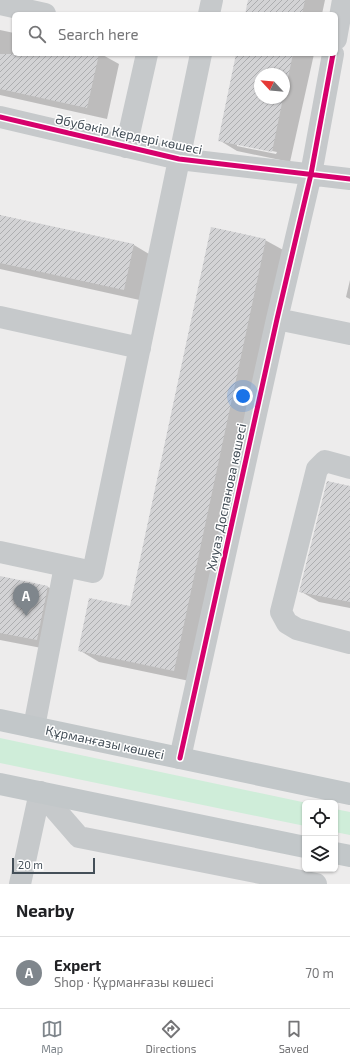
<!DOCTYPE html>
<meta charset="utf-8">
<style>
body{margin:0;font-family:"Exo 2",sans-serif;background:#f6f6f6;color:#202124}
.controls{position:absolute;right:12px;bottom:12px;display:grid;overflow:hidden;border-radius:6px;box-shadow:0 1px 3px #0004}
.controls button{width:36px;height:36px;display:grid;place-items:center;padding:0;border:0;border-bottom:1px solid #e0e0e0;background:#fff;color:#202124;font:20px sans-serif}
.compass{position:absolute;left:254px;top:68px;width:36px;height:36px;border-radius:50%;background:#fff;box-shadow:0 1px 3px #0004;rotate:296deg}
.scale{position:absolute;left:12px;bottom:10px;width:83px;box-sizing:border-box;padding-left:4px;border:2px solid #444f58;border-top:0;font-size:11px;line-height:14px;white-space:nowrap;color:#444f58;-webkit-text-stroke:3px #fff;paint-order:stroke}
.you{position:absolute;left:243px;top:396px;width:14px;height:14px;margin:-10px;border:3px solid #fff;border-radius:50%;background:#1a73e8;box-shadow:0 0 0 6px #1a73e833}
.badge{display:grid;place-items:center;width:26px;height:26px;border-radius:50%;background:#7f868c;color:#fff;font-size:13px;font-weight:700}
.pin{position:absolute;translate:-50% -33px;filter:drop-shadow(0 1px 2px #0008)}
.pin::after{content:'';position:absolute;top:21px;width:14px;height:12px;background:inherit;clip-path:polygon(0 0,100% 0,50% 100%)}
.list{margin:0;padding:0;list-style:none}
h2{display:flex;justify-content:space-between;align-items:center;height:52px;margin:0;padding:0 16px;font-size:17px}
h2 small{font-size:13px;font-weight:400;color:#757577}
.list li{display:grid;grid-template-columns:26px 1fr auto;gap:12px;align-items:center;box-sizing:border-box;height:72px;padding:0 16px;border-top:1px solid #e0e0e0}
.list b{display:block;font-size:15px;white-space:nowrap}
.list p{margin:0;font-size:13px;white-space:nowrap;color:#757577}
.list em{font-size:13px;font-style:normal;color:#757577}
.icon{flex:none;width:22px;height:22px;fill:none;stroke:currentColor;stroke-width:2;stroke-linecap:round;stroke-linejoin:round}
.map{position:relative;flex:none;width:350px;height:884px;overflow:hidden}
.search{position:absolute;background:#fff;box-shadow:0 1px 3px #0004;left:12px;right:12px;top:12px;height:44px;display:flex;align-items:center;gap:10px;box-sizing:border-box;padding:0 14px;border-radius:6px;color:#757577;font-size:15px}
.sheet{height:124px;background:#fff}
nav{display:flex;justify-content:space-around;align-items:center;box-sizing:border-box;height:56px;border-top:1px solid #e0e0e0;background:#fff;font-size:11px;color:#757577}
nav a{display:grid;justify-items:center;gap:2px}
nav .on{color:#7f868c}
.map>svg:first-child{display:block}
.grass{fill:#cfedd9}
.shadow{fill:#0003;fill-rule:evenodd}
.building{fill:url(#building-hatch)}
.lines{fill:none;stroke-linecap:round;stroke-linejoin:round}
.minor{stroke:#c6c9cb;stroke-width:22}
.major{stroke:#c2c7c9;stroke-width:22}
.cycleway-casing{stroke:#fff;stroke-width:8}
.cycleway{stroke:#d6006c;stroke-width:5}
.labels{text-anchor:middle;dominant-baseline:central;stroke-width:3;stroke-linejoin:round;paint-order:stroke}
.street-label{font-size:13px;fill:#444f58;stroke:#fff}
</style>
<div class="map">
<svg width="350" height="884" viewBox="0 0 350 884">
<defs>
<pattern id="building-hatch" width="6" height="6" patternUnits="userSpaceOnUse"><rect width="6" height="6" fill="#d3d3d5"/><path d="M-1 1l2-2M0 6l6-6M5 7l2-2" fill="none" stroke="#adaeb0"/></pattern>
</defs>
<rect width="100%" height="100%" fill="#edecec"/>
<!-- grass -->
<path class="grass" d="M 0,738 L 307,803 L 305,803 L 305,826 L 0,763 Z
M 335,809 L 350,812 L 350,835 L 335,832 Z"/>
<!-- shadow -->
<path class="shadow" d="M 249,0 L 325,0 L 322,14 L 246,14 Z
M 0,30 L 14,33 L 14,54 L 101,54 L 119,64 L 107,119 L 0,95 Z
M 237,54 L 314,54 L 290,162 L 237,151 L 219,140 ZM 260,74 L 284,74 L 284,98 L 260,98 ZM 237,144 L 277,152 L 276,154 L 237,146 Z
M 0,216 L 134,245 L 154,257 L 144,301 L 0,269 Z
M 265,240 L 285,251 L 194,682 L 99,662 L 79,650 L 131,607 Z
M 350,280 L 350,299 L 346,297 Z
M 350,487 L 350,608 L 319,602 L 300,591 Z
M 0,577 L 48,587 L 68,598 L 57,651 L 0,640 Z"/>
<!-- building -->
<path class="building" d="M 248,0 L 305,0 L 302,14 L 245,14 Z
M 0,54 L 99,54 L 87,108 L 0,89 Z
M 236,54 L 293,54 L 284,96 L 284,74 L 260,74 L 260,98 L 283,98 L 272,152 L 218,141 Z
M 0,215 L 134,244 L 124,290 L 0,263 Z
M 211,227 L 266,239 L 174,671 L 78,651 L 89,598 L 130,606 Z
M 327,481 L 350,486 L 350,602 L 299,592 Z
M 0,576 L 48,586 L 37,640 L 0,633 Z"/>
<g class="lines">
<!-- minor -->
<path class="minor" d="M 0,4 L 45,14
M 209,14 L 212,0
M 336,39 L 343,0
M 0,117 L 179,159 L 350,179
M 126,147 L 147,54
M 0,317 L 140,348
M 277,319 L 350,334
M 350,468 L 325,461 L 317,469 L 281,612 L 287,623 L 297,629 L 350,643
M 0,552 L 93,572 L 201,54
M 34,727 L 65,566
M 180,758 L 277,319 L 311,174 L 333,54
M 40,792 L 79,837 L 316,884
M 20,884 L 40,792"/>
<!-- major -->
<path class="major" d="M 0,720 L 350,794
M 0,784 L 305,847
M 335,853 L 350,856"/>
<defs>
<path id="cycleway" d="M 0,117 L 179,159 L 350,179
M 180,758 L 277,319 L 311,174 L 333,54"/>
</defs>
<!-- cycleway casing -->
<use href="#cycleway" class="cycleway-casing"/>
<!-- cycleway -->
<use href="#cycleway" class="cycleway"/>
</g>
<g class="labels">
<!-- street labels -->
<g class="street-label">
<text transform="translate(129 134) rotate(12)">Әбубәкір Кердері көшесі</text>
<text transform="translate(226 497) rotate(-78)">Хиуаз Доспанова көшесі</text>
<text transform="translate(105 742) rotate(12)">Құрманғазы көшесі</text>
</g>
</g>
</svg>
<div class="controls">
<button><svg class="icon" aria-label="locate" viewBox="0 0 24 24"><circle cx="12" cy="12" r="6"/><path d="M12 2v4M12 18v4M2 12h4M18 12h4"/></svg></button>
<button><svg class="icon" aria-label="layers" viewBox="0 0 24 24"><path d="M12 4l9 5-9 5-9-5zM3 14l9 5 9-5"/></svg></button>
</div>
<svg class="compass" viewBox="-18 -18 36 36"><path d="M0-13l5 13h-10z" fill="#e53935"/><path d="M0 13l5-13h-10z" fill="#757577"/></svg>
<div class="scale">20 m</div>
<div class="you"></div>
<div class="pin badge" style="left:26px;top:616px">A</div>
<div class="search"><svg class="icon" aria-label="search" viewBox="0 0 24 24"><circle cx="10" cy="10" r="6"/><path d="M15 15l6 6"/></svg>Search here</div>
</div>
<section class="sheet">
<h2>Nearby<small></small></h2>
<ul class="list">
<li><span class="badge">A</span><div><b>Expert</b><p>Shop · Құрманғазы көшесі</p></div><em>70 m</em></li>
</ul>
</section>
<nav>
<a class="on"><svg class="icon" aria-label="map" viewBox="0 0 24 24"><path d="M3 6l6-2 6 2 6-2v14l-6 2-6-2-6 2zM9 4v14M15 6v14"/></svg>Map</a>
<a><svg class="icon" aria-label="directions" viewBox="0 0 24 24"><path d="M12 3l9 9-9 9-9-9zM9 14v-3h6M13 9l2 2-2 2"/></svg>Directions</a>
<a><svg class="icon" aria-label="saved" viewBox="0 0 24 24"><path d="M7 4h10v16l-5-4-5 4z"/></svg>Saved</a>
</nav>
